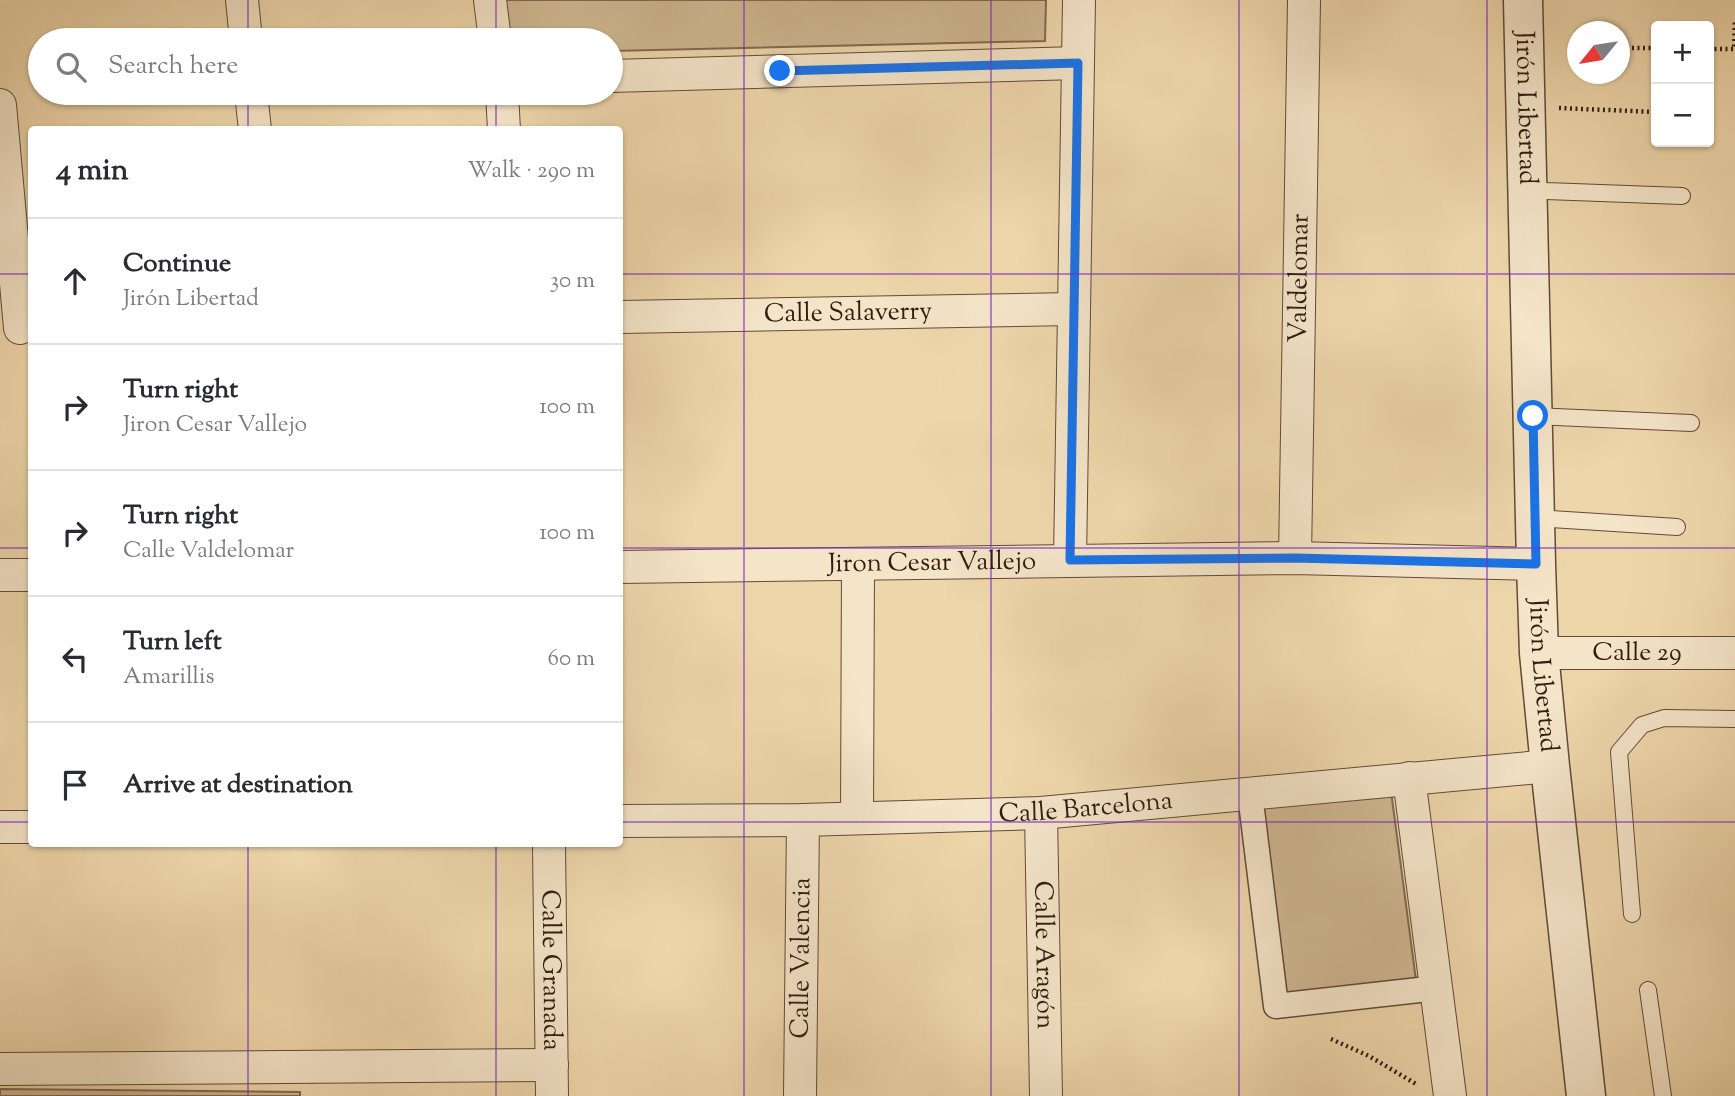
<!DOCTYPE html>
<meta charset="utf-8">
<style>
body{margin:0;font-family:"Sorts Mill Goudy",serif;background:#f2f2f3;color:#2b2b33}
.controls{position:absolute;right:21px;top:21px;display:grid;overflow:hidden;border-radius:7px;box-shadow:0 2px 5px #0004}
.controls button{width:63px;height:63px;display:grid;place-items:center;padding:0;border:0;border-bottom:2px solid #e1e1e2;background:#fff;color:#2b2b33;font:35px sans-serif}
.compass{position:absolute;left:1567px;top:21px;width:63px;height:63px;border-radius:50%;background:#fff;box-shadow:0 2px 5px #0004;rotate:240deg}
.stop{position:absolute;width:21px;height:21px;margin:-16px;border:5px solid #1a73e8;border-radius:50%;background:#fff}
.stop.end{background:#1a73e8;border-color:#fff;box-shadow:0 2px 7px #0008}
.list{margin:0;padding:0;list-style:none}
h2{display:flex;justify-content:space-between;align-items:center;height:91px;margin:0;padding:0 28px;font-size:30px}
h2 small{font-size:23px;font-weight:400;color:#7c7c81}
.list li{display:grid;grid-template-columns:46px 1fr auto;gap:21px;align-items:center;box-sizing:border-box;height:126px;padding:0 28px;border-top:2px solid #e1e1e2}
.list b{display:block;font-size:26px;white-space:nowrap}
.list p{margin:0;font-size:23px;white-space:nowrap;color:#7c7c81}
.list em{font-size:23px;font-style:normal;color:#7c7c81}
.icon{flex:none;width:38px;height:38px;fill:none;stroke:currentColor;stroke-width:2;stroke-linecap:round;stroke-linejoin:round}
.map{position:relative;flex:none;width:1735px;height:1096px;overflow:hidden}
.search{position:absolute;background:#fff;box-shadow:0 2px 5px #0004;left:28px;top:28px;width:595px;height:77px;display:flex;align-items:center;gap:18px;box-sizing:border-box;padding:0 24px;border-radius:38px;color:#7c7c81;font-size:26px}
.panel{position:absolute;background:#fff;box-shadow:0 2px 5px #0004;left:28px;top:126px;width:595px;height:721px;border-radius:7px}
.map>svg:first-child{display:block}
.green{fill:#ceb791;stroke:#806a52;stroke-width:2}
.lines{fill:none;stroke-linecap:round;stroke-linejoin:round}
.service-casing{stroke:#614b38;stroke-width:18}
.pedestrian-casing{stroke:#614b38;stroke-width:27}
.minor-casing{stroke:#614b38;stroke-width:34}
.tertiary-casing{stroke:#614b38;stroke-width:41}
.path{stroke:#321d12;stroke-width:4.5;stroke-dasharray:2 3.5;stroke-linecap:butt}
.service{stroke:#f4e4c8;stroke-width:16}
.pedestrian{stroke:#f4e4c8;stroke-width:24}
.minor{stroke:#f4e4c8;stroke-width:32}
.tertiary{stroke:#f4e4c8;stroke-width:38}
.route{stroke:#1a73e8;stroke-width:9}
.grid{fill:none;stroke:#7b2cbf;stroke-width:2;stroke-opacity:0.55}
.labels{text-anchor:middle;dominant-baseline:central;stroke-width:5;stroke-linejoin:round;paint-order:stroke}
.street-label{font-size:26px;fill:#321d12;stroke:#f4e4c8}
</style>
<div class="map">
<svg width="1735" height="1096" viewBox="0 0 1735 1096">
<rect width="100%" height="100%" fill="#eed6ab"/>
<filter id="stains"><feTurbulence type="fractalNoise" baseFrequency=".00286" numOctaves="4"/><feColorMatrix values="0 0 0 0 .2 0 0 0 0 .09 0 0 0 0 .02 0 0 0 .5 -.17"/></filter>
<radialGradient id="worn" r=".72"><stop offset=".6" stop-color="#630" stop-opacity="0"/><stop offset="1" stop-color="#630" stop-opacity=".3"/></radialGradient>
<!-- green -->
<path class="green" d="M 504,0 L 1046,0 L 1045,41 L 611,51 L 611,40 L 508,40 Z
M 1391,791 L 1417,988 L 1279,1002 L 1255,804 Z
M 0,1089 L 300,1092 L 300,1096 L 0,1096 Z"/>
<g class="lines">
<defs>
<path id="service" d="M 1527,188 L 1546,191 L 1682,196
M 1533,416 L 1691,423
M 1535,518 L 1677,527
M 1632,914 L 1619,752 L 1642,725 L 1664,718 L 1735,719
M 1648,990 L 1663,1096"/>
<path id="pedestrian" d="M 1250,794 L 1276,1006 L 1437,988"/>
<g id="minor">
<path d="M 242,0 L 246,40"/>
<path d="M 490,0 L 495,40"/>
<path d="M 611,76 L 1078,63"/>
<path d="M 251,93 L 255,130"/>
<path d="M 502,93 L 504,130"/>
<path d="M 0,105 L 20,328"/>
<path id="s1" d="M 620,317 L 1074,309"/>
<path id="s2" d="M 1295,558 L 1304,0"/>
<path d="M 1070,560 L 1079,0"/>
<path id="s3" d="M 620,567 L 1295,558 L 1536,564"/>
<path d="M 0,575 L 32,575"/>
<path id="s4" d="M 1539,653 L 1735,653"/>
<path d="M 1409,778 L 1450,1096"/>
<path id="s5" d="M 1041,813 L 1046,1096"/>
<path d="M 857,818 L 858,564"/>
<path id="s6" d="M 620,821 L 803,820 L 1041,813 L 1550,766"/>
<path d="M 0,827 L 32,827"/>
<path id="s7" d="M 549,844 L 552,1096"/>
<path d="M 0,1069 L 552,1065"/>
<path id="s8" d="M 800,1096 L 803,820"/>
</g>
<g id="tertiary">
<path id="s9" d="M 1523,0 L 1536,564 L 1539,653 L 1550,766 L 1586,1096"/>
</g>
</defs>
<!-- service casing -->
<use href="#service" class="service-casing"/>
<!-- pedestrian casing -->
<use href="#pedestrian" class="pedestrian-casing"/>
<!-- minor casing -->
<use href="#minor" class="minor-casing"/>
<!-- tertiary casing -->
<use href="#tertiary" class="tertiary-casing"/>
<!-- path -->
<path class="path" d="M 1632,48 L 1656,48
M 1709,49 L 1734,49 L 1735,19
M 1559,108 L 1656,112
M 1331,1039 L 1369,1056 L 1416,1084"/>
<!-- service -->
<use href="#service" class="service"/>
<!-- pedestrian -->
<use href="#pedestrian" class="pedestrian"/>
<!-- minor -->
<use href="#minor" class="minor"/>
<!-- tertiary -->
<use href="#tertiary" class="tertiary"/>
</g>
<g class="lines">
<!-- route -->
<path class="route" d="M 780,71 L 1078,63 L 1070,560 L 1295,558 L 1536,564 L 1533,416"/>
</g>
<!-- grid -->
<path class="grid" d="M 248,0 L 248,40M 496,0 L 496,40M 744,0 L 744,1096M 991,0 L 991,1096M 1239,0 L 1239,1096M 1487,0 L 1487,1096M 248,93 L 248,130M 496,93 L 496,130M 0,274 L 32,274M 620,274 L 1735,274M 0,548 L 32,548M 620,548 L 1735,548M 0,822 L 32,822M 620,822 L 1735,822M 248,844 L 248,1096M 496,844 L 496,1096"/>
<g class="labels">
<!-- street labels -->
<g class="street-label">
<text stroke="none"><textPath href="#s9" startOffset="108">Jirón Libertad</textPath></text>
<text stroke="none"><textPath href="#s2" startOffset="280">Valdelomar</textPath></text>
<text stroke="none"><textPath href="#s1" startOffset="228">Calle Salaverry</textPath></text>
<text stroke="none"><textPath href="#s3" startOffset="312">Jiron Cesar Vallejo</textPath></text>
<text stroke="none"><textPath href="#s4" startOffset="98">Calle 29</textPath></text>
<text stroke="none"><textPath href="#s9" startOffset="676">Jirón Libertad</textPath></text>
<text stroke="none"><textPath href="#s6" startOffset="466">Calle Barcelona</textPath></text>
<text stroke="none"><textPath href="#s5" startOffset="142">Calle Aragón</textPath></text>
<text stroke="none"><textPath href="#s8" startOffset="138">Calle Valencia</textPath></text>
<text stroke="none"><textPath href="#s7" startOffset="126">Calle Granada</textPath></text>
</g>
</g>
<rect width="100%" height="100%" filter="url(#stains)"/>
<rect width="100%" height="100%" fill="url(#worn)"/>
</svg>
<div class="controls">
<button>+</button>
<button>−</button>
</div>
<svg class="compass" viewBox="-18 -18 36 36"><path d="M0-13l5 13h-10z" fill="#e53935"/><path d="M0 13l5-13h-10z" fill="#7c7c81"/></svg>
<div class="stop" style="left:1533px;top:416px"></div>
<div class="stop end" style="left:780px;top:71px"></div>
<div class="search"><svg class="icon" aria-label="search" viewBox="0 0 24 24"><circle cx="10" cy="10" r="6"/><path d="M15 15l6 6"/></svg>Search here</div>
<section class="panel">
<h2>4 min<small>Walk · 290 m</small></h2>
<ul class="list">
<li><svg class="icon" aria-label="ahead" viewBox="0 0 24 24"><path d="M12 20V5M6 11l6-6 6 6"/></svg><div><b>Continue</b><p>Jirón Libertad</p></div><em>30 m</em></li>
<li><svg class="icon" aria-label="right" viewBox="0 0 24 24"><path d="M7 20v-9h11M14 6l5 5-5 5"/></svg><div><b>Turn right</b><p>Jiron Cesar Vallejo</p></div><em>100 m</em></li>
<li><svg class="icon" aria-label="right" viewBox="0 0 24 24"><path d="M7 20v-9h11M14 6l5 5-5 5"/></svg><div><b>Turn right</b><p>Calle Valdelomar</p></div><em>100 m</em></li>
<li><svg class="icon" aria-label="left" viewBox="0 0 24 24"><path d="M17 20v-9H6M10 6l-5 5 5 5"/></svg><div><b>Turn left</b><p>Amarillis</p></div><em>60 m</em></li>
<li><svg class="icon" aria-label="arrive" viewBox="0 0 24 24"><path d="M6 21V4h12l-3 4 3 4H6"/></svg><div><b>Arrive at destination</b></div></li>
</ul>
</section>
</div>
